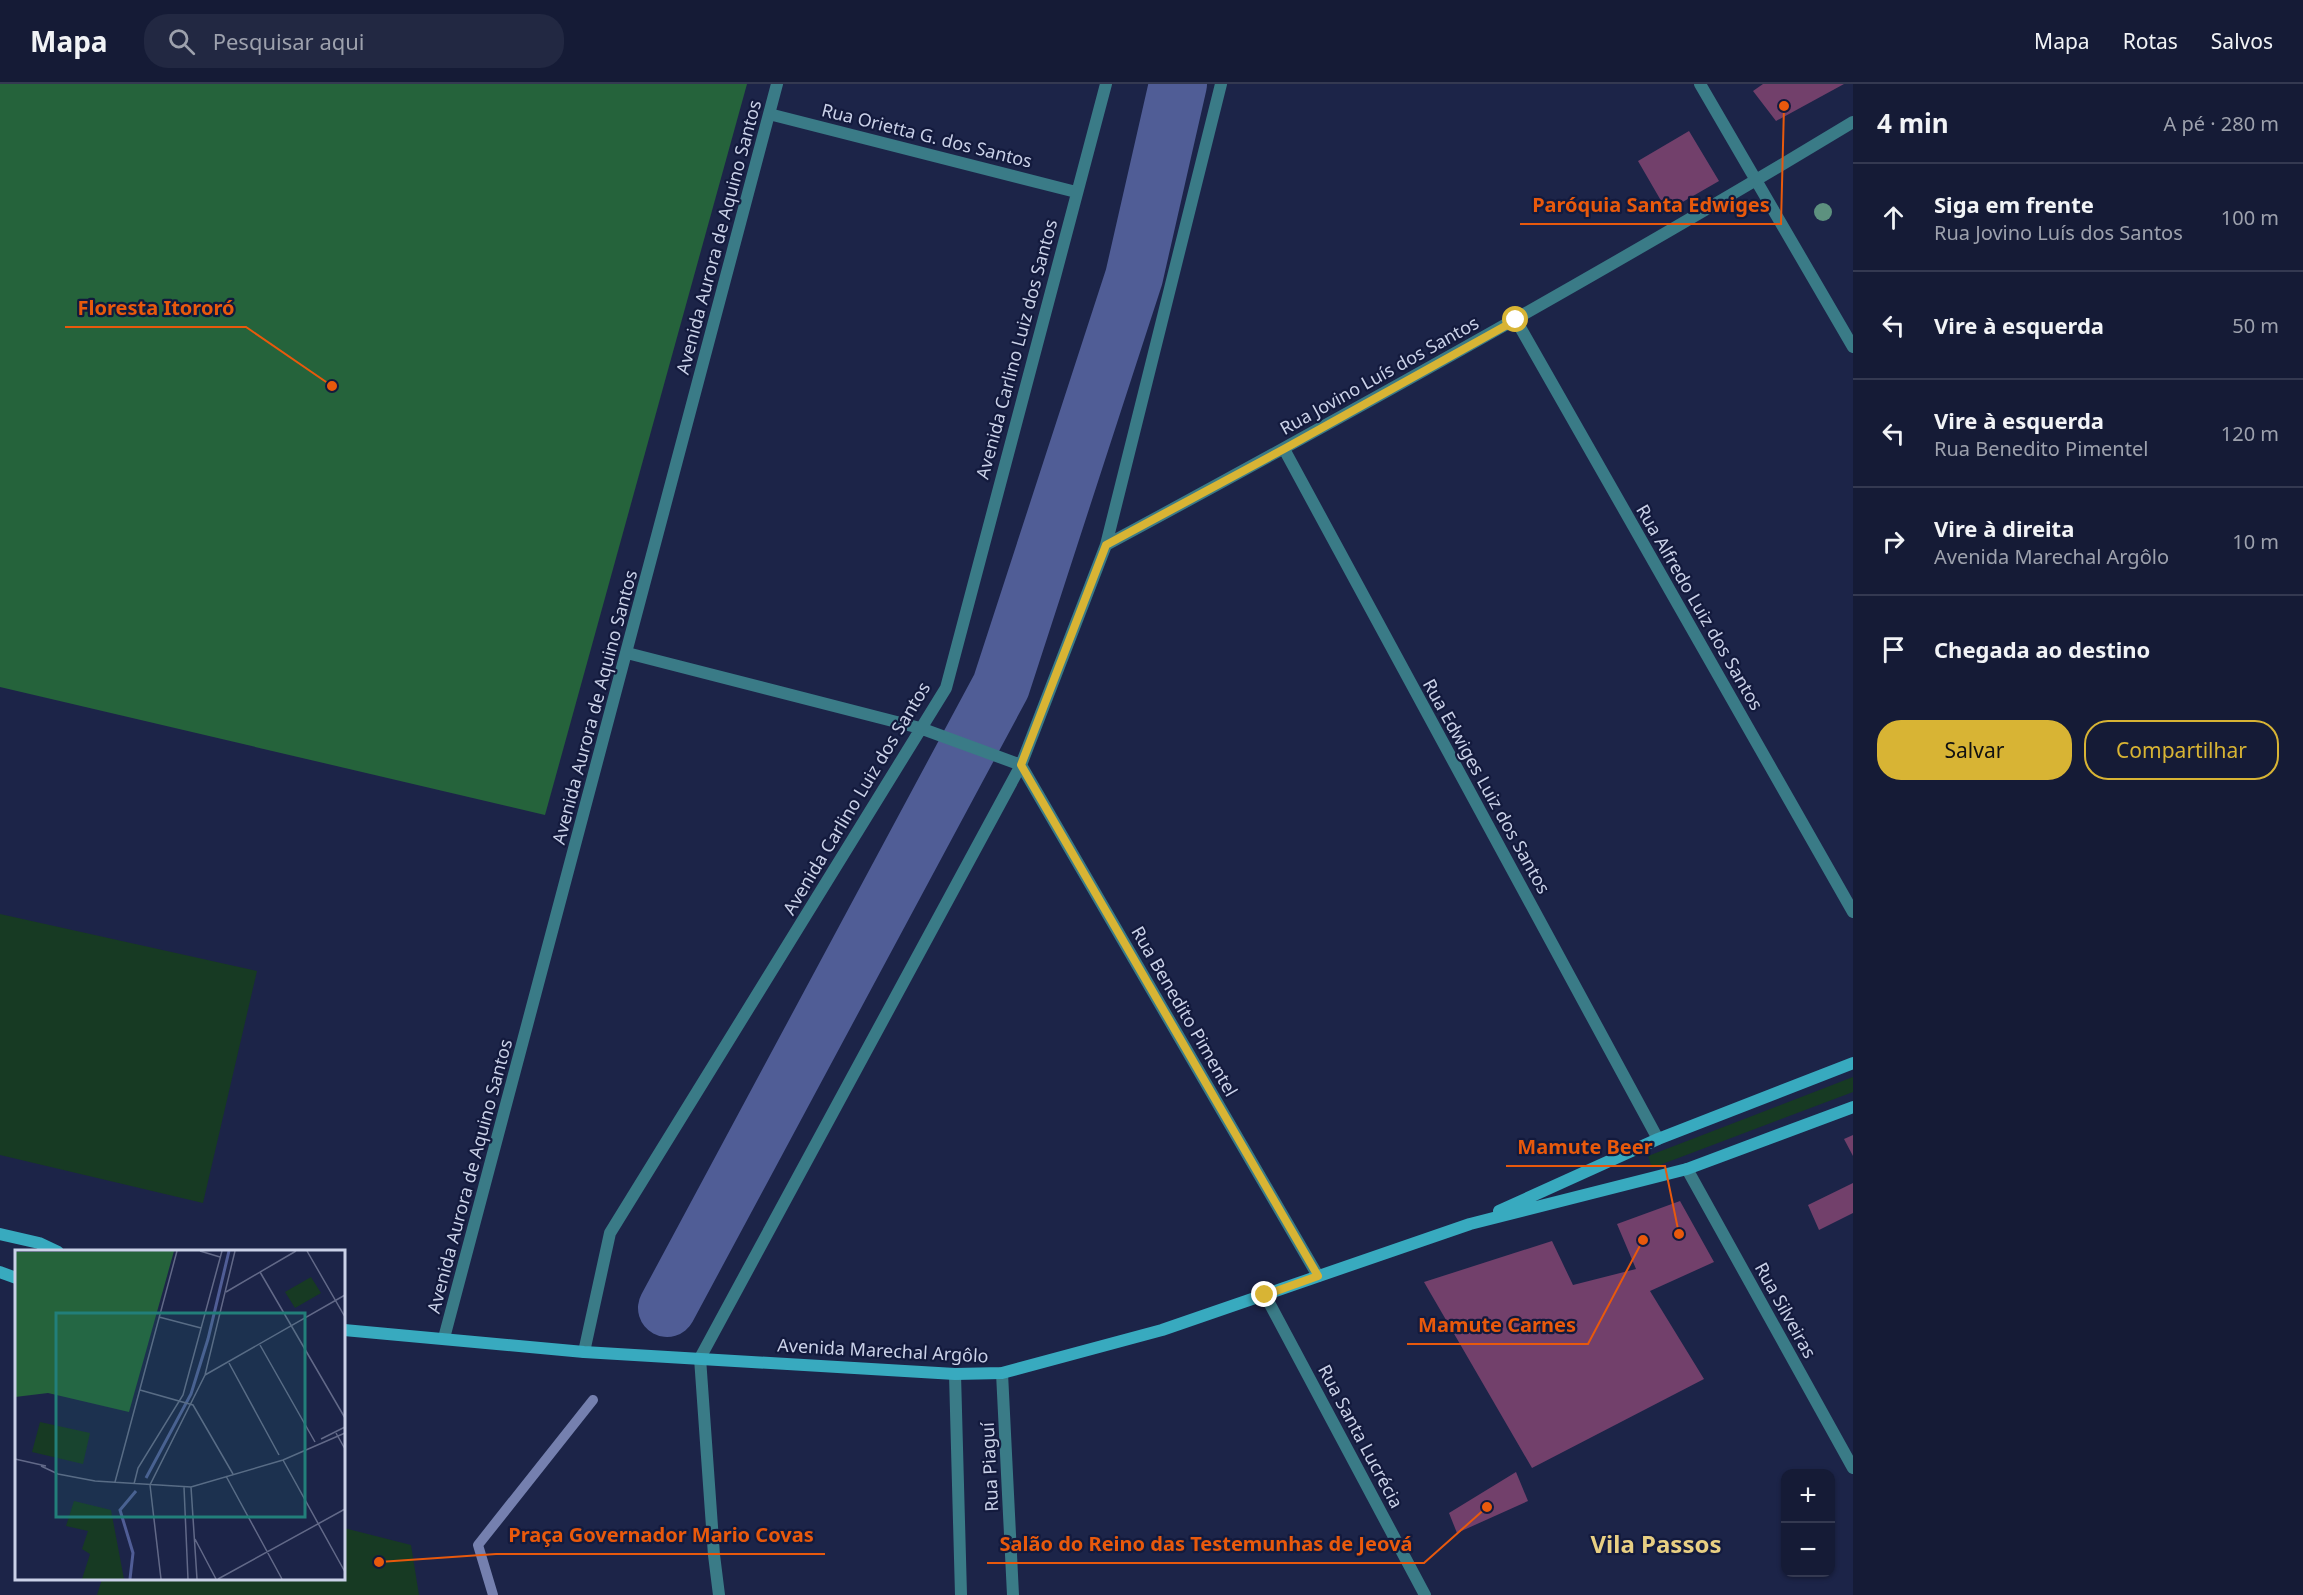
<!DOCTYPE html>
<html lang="pt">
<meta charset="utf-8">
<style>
body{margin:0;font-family:"Noto Sans",sans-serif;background:#222842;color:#f1f3f6}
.controls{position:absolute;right:18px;bottom:18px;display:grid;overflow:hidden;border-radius:12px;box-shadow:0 2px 4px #0004}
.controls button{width:54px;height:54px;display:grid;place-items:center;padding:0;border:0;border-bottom:2px solid #343951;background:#151b36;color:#f1f3f6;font:30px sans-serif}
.stop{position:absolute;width:18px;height:18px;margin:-14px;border:4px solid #d8b434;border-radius:50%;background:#fff}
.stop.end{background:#d8b434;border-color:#fff;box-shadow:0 2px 6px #0008}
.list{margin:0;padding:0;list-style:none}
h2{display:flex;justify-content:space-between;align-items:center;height:78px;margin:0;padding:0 24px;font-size:26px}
h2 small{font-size:20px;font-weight:400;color:#9da1ad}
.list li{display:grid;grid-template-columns:39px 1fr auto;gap:18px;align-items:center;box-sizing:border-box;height:108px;padding:0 24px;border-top:2px solid #343951}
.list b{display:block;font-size:22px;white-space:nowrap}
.list p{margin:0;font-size:20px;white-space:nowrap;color:#9da1ad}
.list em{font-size:20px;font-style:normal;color:#9da1ad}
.actions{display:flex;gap:12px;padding:18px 24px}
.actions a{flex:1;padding:14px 0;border:2px solid #d8b434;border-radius:24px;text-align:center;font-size:21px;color:#d8b434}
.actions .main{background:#d8b434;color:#111}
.icon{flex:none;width:33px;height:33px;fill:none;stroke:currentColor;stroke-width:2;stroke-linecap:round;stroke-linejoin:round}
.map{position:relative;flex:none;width:1853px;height:1511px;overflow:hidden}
header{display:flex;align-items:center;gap:36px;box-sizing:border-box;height:84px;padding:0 30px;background:#151b36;border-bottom:2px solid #343951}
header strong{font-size:28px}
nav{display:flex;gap:33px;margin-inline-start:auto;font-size:21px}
.search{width:420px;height:54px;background:#222842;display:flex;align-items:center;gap:15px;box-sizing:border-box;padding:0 21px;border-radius:24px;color:#9da1ad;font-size:22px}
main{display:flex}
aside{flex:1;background:#151b36}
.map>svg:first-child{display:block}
.green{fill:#173a23}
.forest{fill:#25633b}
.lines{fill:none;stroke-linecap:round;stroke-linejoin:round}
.stream{stroke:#7580af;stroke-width:10}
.river{stroke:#505d96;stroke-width:58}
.building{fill:#72406b}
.minor{stroke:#3a7b87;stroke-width:12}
.secondary{stroke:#38aabf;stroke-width:12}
.tree{fill:#5d917f}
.route{stroke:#d8b434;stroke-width:8}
.labels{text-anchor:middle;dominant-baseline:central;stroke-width:4.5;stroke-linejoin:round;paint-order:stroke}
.street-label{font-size:18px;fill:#cad1e8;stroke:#131a3d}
.district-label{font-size:24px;font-weight:bold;fill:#e8cf83;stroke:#131a3d}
.inset-river{fill:none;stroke:#505d96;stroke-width:3}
.inset-road{fill:none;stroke:#626988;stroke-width:1.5}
.view{fill:#227f7a;fill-opacity:0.15;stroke:#227f7a;stroke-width:3}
.inset-edge{fill:none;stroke:#cad1e8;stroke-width:3}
.leader{fill:none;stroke:#e8590c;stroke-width:2}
.callout-dot{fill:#e8590c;stroke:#131a3d;stroke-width:2}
.callout-label{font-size:20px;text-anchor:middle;font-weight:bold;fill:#e8590c;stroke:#131a3d;stroke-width:4.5;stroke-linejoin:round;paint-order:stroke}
</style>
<header>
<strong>Mapa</strong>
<div class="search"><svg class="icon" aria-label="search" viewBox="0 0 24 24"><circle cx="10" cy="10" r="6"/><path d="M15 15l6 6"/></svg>Pesquisar aqui</div>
<nav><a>Mapa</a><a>Rotas</a><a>Salvos</a></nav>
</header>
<main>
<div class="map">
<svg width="1853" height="1511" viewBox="0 0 1853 1511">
<rect width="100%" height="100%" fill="#1c2448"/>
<!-- green -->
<path class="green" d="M 0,830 L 257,887 L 203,1119 L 0,1071 Z
M 1853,993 L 1853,1008 L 1652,1084 L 1648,1072 Z
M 344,1444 L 411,1461 L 419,1511 L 97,1511 L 102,1495 L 344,1494 Z"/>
<!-- forest -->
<path class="forest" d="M 0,0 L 747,0 L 545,731 L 0,603 Z"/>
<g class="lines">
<!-- stream -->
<path class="stream" d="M 493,1511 L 478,1461 L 593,1316"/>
<!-- river -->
<path class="river" d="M 667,1224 L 1001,602 L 1134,193 L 1178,0"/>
</g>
<!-- building -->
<path class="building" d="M 1763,0 L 1844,0 L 1776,37 L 1753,7 Z
M 1689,47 L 1719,97 L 1667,127 L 1638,77 Z
M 1853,1051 L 1853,1072 L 1844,1055 Z
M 1853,1099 L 1853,1129 L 1819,1146 L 1808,1121 Z
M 1680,1117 L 1714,1178 L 1650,1207 L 1704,1295 L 1532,1384 L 1424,1198 L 1552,1157 L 1573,1201 L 1636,1185 L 1617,1140 Z
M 1516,1388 L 1528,1417 L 1457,1449 L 1449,1429 Z"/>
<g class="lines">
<!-- minor -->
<path class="minor" d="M 1700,0 L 1853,263
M 769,30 L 1076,108
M 1516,236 L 1853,828
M 1284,365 L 1658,1055
M 1106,461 C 1358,325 1608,186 1853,38
M 627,569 L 920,644 L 1021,681 L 1318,1192
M 1687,1085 L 1853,1384
M 1265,1211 L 1425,1511
M 444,1254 L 777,0
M 584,1268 L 610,1149 L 946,604 L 1106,0
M 1002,1289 L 1013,1511
M 955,1290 L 961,1511
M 719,1511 L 714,1471 L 700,1274 L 1021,681 L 1106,461 L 1221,0"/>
<!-- secondary -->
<path class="secondary" d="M 1499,1127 L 1658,1055 L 1853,979
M 0,1150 L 39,1159 L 58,1168
M 0,1188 L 16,1194
M 344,1246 L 584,1268 L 955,1290 L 1002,1289 L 1162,1246 L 1470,1140 L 1687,1085 L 1853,1023"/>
</g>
<!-- trees -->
<circle class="tree" cx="1823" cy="128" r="9"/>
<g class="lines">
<!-- route -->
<path class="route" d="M 1265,1211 L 1318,1192 L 1021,681 L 1106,461 L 1284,365 L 1516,236"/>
</g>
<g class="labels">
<!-- street labels -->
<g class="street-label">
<text transform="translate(927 51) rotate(14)">Rua Orietta G. dos Santos</text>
<text transform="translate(718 153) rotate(-75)">Avenida Aurora de Aquino Santos</text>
<text transform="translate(1016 265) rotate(-75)">Avenida Carlino Luiz dos Santos</text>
<text transform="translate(1379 291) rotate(-29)">Rua Jovino Luís dos Santos</text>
<text transform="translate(1700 523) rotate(60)">Rua Alfredo Luiz dos Santos</text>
<text transform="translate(594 623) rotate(-75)">Avenida Aurora de Aquino Santos</text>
<text transform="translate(1487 702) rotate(61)">Rua Edwiges Luiz dos Santos</text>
<text transform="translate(856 714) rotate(-59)">Avenida Carlino Luiz dos Santos</text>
<text transform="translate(1185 927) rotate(60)">Rua Benedito Pimentel</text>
<text transform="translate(469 1092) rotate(-75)">Avenida Aurora de Aquino Santos</text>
<text transform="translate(1786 1226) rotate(61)">Rua Silveiras</text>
<text transform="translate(883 1266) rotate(3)">Avenida Marechal Argôlo</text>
<text transform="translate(1361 1352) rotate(62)">Rua Santa Lucrécia</text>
<text transform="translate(989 1383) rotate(-93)">Rua Piaguí</text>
</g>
<!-- district labels -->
<g class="district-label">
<text x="1656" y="1459">Vila Passos</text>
</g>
</g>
<!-- overview -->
<g transform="translate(15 1166)">
<rect width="330" height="330" fill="#1c2448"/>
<path d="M 296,27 L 306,43 L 280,58 L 270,42 ZM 25,172 L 75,183 L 68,214 L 17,202 ZM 59,251 L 96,260 L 109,329 L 67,329 L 75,304 L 67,299 L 73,281 L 51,276 Z" fill="#173a23"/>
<path d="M 159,1 L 114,162 L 33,143 L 0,147 L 0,2 Z" fill="#25633b"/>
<path class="inset-river" d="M 131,228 L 176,144 L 193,89 L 214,1M 115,329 L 118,303 L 105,260 L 121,241"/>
<path class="inset-road" d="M 185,1 L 205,7M 292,1 L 330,67M 245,22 L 330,168M 211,42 L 281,1M 144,67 L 186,78M 245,95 L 300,192M 214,113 L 264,205M 190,125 L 330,45M 125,140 L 178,155 L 218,224M 321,183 L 330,199M 306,189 L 330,177M 0,209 L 31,216M 268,210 L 330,322M 26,216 L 43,224 L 80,231 L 176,237 L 268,210 L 330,183M 211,226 L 267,329M 100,232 L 162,1M 119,234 L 123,218 L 168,145 L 207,1M 169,237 L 173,329M 176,237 L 182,329M 180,289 L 201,329M 146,329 L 135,235 L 190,125 L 220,1M 203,329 L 330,259"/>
<path class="view" d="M 41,63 L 290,63 L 290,267 L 41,267 Z"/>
<rect width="330" height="330" class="inset-edge"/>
</g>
<!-- callouts -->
<path class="leader" d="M1784 22L1781 140H1520M332 302L246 243H65M1679 1150L1665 1082H1506M1643 1156L1588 1260H1407M379 1478L496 1470H825M1487 1423L1424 1479H987"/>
<g class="callout-dot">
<circle cx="1784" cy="22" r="6"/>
<circle cx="332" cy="302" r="6"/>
<circle cx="1679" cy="1150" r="6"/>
<circle cx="1643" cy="1156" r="6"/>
<circle cx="379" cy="1478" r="6"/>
<circle cx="1487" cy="1423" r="6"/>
</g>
<g class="callout-label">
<text x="1651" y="128">Paróquia Santa Edwiges</text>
<text x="156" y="231">Floresta Itororó</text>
<text x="1585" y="1070">Mamute Beer</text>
<text x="1497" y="1248">Mamute Carnes</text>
<text x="661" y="1458">Praça Governador Mario Covas</text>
<text x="1206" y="1467">Salão do Reino das Testemunhas de Jeová</text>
</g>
</svg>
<div class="controls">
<button>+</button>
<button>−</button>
</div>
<div class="stop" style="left:1516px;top:236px"></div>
<div class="stop end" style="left:1265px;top:1211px"></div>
</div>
<aside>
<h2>4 min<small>A pé · 280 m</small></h2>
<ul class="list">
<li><svg class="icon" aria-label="ahead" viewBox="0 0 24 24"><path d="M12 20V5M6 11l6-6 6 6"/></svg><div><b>Siga em frente</b><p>Rua Jovino Luís dos Santos</p></div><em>100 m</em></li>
<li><svg class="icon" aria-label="left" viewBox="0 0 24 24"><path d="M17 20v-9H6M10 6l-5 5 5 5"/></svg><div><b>Vire à esquerda</b></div><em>50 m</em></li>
<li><svg class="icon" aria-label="left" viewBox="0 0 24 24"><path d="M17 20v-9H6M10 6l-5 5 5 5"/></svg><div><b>Vire à esquerda</b><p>Rua Benedito Pimentel</p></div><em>120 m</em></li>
<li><svg class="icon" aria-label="right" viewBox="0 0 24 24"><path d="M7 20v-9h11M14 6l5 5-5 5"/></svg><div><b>Vire à direita</b><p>Avenida Marechal Argôlo</p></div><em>10 m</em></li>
<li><svg class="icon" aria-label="arrive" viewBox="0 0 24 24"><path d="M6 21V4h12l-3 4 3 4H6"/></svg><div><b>Chegada ao destino</b></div></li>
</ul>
<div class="actions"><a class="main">Salvar</a><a>Compartilhar</a></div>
</aside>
</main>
